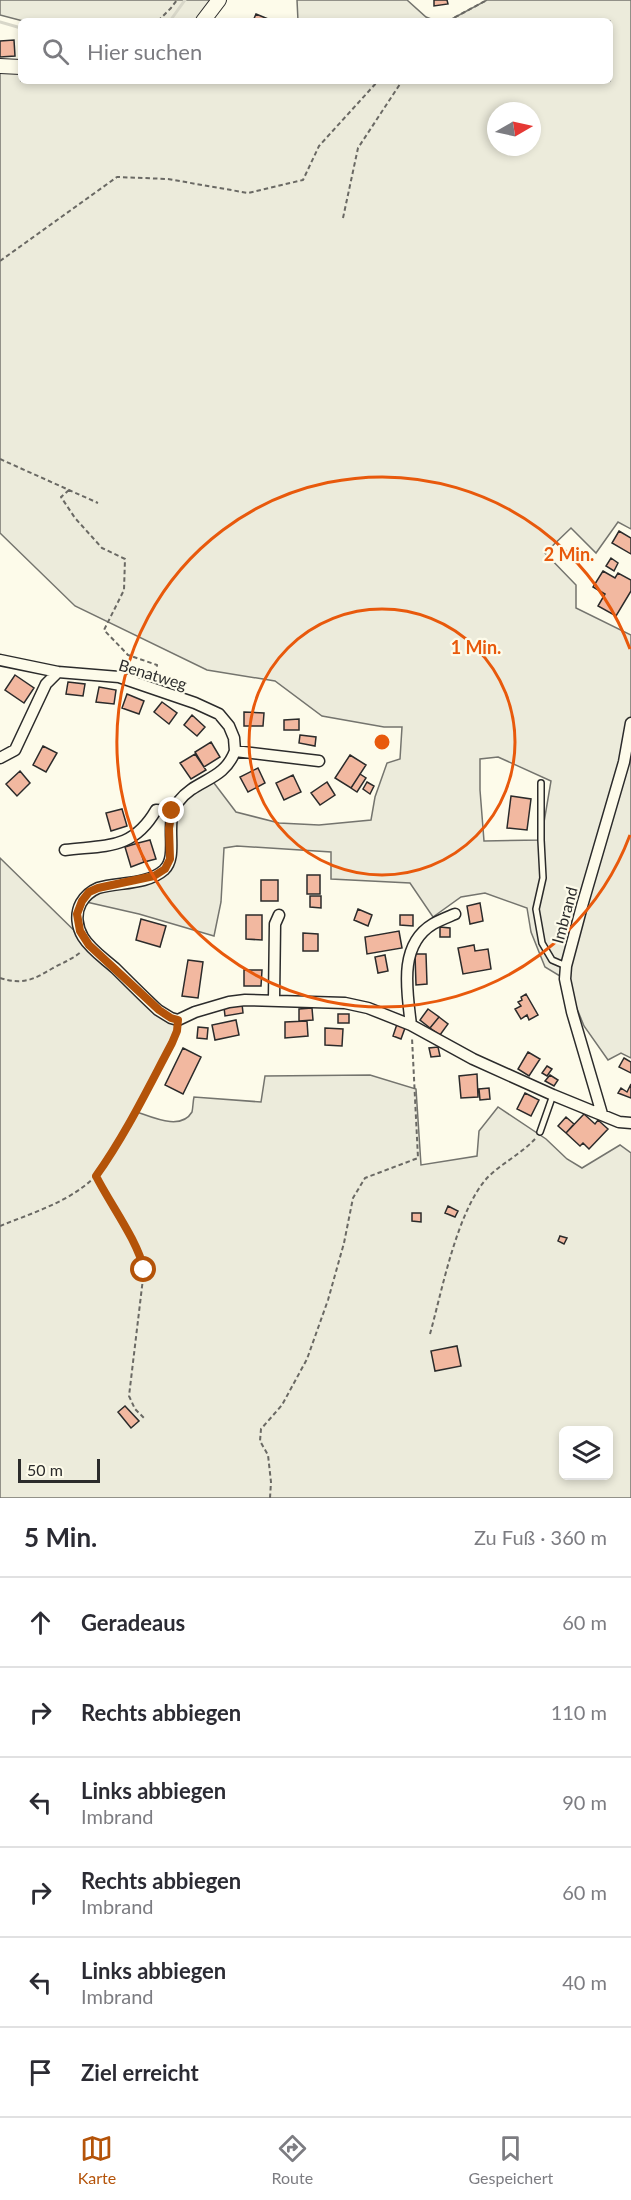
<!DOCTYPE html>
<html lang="de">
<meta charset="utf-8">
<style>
body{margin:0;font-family:Lato,sans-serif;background:#f2f2f3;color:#2b2b33}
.controls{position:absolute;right:18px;bottom:18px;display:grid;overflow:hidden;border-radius:9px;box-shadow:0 3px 9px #0003}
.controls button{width:54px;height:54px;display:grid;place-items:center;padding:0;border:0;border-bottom:2px solid #e1e1e2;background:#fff;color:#2b2b33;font:30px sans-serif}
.compass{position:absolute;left:487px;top:102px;width:54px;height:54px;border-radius:50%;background:#fff;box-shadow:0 3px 9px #0003;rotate:81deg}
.scale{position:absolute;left:18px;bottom:15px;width:82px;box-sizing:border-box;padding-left:6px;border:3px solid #2b2b2b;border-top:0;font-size:16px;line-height:21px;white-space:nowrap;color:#2b2b2b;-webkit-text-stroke:4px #fdfbea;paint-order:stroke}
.stop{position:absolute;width:18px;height:18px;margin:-14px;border:4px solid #b45309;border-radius:50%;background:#fff}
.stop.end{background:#b45309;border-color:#fff;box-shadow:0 2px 6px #0008}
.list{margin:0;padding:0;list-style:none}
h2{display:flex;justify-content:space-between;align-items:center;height:78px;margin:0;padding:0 24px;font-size:26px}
h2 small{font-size:20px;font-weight:400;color:#7c7c81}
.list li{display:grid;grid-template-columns:39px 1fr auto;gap:18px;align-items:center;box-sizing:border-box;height:90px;padding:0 24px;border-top:2px solid #e1e1e2}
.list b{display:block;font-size:22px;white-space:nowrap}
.list p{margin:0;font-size:20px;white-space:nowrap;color:#7c7c81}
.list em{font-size:20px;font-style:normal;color:#7c7c81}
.icon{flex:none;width:33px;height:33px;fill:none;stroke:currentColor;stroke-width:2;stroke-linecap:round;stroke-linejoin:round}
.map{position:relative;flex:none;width:631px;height:1498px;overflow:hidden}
.search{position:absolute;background:#fff;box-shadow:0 3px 9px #0003;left:18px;right:18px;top:18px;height:66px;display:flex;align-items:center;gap:15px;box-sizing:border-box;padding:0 21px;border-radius:9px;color:#7c7c81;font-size:22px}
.sheet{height:618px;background:#fff}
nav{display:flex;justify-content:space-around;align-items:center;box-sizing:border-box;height:84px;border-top:2px solid #e1e1e2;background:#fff;font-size:16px;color:#7c7c81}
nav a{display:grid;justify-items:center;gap:3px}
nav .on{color:#b45309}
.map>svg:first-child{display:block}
.green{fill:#ecebdb;stroke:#74746e;stroke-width:1.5;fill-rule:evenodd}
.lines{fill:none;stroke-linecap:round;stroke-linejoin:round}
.stream{stroke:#d8d7c9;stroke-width:3}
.building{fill:#f2b8a0;stroke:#2b2b2b;stroke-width:1.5}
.lane-casing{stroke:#2b2b2b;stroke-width:8}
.street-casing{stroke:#2b2b2b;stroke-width:13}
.secondary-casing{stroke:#2b2b2b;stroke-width:16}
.path{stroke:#6a6964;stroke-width:2;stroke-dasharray:4.5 3;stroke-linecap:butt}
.lane{stroke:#fdfbea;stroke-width:5}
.street{stroke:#fdfbea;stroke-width:10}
.secondary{stroke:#fdfbea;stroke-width:14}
.route{stroke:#b45309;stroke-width:8}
.ring{fill:none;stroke:#e8590c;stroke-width:3}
.labels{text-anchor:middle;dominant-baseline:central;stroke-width:4.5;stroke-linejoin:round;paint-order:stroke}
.street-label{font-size:16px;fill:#2b2b2b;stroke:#fdfbea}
.centre{fill:#e8590c;stroke:#fdfbea;stroke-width:3}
.ring-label{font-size:18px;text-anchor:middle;font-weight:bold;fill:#e8590c;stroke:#fdfbea;stroke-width:4.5;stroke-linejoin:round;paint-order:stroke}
</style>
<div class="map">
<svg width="631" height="1498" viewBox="0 0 631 1498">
<rect width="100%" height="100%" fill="#fdfbea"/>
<!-- green -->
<path class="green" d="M 0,0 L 219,0 L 203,21 L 23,21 L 0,15 Z
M 297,0 L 407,0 L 426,17 L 436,21 L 298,21 Z
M 487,0 L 631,0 L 631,529 L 618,522 L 596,553 L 571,528 L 545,553 L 576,585 L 576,608 L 631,635 L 631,1058 L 621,1053 L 608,1060 L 584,1026 L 565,979 L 545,967 L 531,932 L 527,908 L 485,893 L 461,897 L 433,917 L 410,883 L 331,879 L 331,852 L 237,846 L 224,848 L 221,902 L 214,936 L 139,914 L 82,901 L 89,892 L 165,869 L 172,811 L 211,779 L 236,812 L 279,823 L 319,825 L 371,820 L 375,797 L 387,763 L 400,759 L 402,727 L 384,727 L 322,716 L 275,681 L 207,670 L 75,606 L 0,533 L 0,67 L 21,67 L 21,81 L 610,81 L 610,21 L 448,21 ZM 496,111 L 532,111 L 532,147 L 496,147 ZM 498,757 L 551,781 L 541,840 L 484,841 L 480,790 L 480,759 Z
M 0,858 L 89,945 L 178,1020 L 177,1031 L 172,1043 L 137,1112 C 152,1117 181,1131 192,1112 C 193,1108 193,1101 194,1097 L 261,1102 L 265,1076 L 370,1075 L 416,1089 L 421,1165 L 477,1156 L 479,1131 L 498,1107 L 546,1139 L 567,1159 L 582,1168 L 620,1145 L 631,1153 L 631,1498 L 0,1498 ZM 564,1430 L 608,1430 L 608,1476 L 564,1476 Z"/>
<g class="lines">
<!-- stream -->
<path class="stream" d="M 170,21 L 185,0
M 0,22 L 21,28"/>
</g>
<!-- building -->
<path class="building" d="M 434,0 L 447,0 L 448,4 L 434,6 Z
M 256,14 L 273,21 L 253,21 Z
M 14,40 L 15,56 L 0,57 L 0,41 Z
M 619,531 L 631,538 L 631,554 L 612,543 Z
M 611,558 L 618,563 L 614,571 L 606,566 Z
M 603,571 L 615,578 L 618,573 L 631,580 L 631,591 L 616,616 L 598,606 L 605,594 L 593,587 Z
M 15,675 L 34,688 L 24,703 L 5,690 Z
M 68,682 L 85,684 L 83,696 L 66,694 Z
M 99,687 L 116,690 L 114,704 L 96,702 Z
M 127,694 L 144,701 L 139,714 L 122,708 Z
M 162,702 L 177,713 L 169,724 L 154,712 Z
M 244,712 L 264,713 L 263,726 L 244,726 Z
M 192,715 L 205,727 L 197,736 L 184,725 Z
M 299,719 L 299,730 L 284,730 L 284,720 Z
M 300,735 L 316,737 L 315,746 L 299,743 Z
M 211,742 L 220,757 L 204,767 L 195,752 Z
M 43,746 L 57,753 L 46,772 L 33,765 Z
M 195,754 L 206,770 L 191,779 L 180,763 Z
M 350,755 L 366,765 L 351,788 L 335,778 Z
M 258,768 L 265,783 L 248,792 L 240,777 Z
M 20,771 L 30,783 L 17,796 L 6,784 Z
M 360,774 L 366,778 L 357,792 L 351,788 Z
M 293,775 L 301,792 L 284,800 L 276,783 Z
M 327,782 L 335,795 L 320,805 L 311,793 Z
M 367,782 L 374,786 L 370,794 L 363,789 Z
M 511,796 L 531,799 L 527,830 L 507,828 Z
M 122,809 L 127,826 L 111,831 L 106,813 Z
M 150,840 L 156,859 L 144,862 L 138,843 Z
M 138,843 L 144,862 L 131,867 L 125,847 Z
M 307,875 L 320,875 L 320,894 L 307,894 Z
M 261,880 L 278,880 L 278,901 L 261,901 Z
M 310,896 L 321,896 L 321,908 L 310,907 Z
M 480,903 L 483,921 L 470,924 L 467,906 Z
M 358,909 L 372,915 L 368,926 L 354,920 Z
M 246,915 L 262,915 L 262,940 L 246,939 Z
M 400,915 L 413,915 L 413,926 L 400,925 Z
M 141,919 L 166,926 L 160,947 L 136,940 Z
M 440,927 L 450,928 L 450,937 L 440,937 Z
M 399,931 L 402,948 L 367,954 L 365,937 Z
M 303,933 L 318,934 L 318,951 L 303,951 Z
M 474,945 L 475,951 L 488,949 L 491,969 L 463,974 L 458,948 Z
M 415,954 L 426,954 L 427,984 L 416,985 Z
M 385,955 L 388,971 L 378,973 L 375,957 Z
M 188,960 L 203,962 L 198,998 L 182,996 Z
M 244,970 L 262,970 L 261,986 L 244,986 Z
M 526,994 L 538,1015 L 529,1020 L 527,1015 L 521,1019 L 515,1009 L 521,1006 L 518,1002 L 522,1000 L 521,997 Z
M 242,1004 L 243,1013 L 225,1016 L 224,1007 Z
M 312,1008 L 313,1020 L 299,1021 L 299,1009 Z
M 428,1009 L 439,1017 L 430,1028 L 420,1020 Z
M 338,1014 L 349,1014 L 349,1023 L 338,1023 Z
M 439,1017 L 448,1024 L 440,1035 L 430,1028 Z
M 236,1020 L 239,1035 L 215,1040 L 212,1025 Z
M 307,1021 L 308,1036 L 285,1038 L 285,1022 Z
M 397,1024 L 405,1028 L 401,1039 L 393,1036 Z
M 198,1027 L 208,1028 L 207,1039 L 197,1038 Z
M 325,1028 L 343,1029 L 342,1046 L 325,1045 Z
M 438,1047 L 440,1056 L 431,1057 L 429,1048 Z
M 183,1048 L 201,1057 L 183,1094 L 165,1085 Z
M 528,1052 L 540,1059 L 529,1076 L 518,1069 Z
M 624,1058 L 631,1062 L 631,1073 L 619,1067 Z
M 547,1066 L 552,1069 L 547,1076 L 542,1073 Z
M 477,1074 L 478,1097 L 461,1098 L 459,1076 Z
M 550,1075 L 558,1080 L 554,1086 L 545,1081 Z
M 631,1084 L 631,1098 L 618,1093 L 621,1088 L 627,1092 Z
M 489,1088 L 490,1099 L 480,1100 L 479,1089 Z
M 525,1093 L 539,1100 L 531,1116 L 517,1109 Z
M 584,1114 L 595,1124 L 598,1120 L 608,1129 L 589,1149 L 583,1143 L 580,1146 L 566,1133 Z
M 566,1117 L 574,1124 L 566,1133 L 558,1126 Z
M 448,1206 L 458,1211 L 455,1217 L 445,1213 Z
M 412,1213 L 421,1213 L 421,1222 L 412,1221 Z
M 560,1236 L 567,1238 L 564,1244 L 558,1241 Z
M 457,1346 L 461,1366 L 435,1371 L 431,1351 Z
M 125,1406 L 139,1421 L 131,1428 L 118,1412 Z"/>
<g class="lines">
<defs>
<path id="lane" d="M 541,783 L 541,840 L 543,878 L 536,909 L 542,943 L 552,960 L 566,966
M 540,1132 L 553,1095"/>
<path id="street" d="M 0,660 L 58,672 L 119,677 L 195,703 L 219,714 L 229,726 L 234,738 L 235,751 L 319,761
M 235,751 C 224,781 196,779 179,801 C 162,821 180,855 164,870 C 147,885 118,882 98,888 C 91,891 85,896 81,903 C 75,914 77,927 83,937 C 91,950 105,959 116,969 C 130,983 144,997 158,1010 L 171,1018 L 178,1020 L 195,1012 L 229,1002 L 245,1000 L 345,1003 L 368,1008 L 411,1025 L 473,1059 L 553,1095 L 619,1122 L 631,1123
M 0,758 L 15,750 L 46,684 L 58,672
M 65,850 C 106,845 133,850 156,810 L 172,811
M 274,999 L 275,924 L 279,915
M 411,1025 C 407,991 398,945 433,924 C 440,920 448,917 455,914
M 602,1114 L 572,1012 L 565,979 L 566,966 L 582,906 L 624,762 L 631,723"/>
<path id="secondary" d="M 203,21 L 219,0
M 0,66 L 21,67"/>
</defs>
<!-- lane casing -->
<use href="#lane" class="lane-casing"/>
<!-- street casing -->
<use href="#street" class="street-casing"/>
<!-- secondary casing -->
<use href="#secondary" class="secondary-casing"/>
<!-- path -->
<path class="path" d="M 158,21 L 171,8 L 177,0
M 448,21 L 487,0
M 343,218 L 358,148 L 402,81
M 0,261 L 117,177 L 168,179 L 248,193 L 303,180 L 319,146 L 378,81
M 0,459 L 98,503
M 69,490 L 61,497 L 75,518 L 102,548 L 125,559 L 124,590 L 104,630 L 128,655 L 157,665 L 156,678
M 0,978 C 23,985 33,980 53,968 C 64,962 73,959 82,951
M 96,1176 C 110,1204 138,1241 144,1270 L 129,1396 L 135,1409 L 144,1418
M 0,1226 C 27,1215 59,1205 83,1187 C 113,1165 131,1122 148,1089 C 158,1070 168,1051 177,1031
M 430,1334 C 442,1291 457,1210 488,1177 C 502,1163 521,1154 535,1139
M 270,1498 L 271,1482 L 268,1455 L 260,1441 L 261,1429 L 282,1405 L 307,1359 L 328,1300 L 344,1243 L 353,1198 L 365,1178 L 418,1158 L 412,1038"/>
<!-- lane -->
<use href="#lane" class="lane"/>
<!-- street -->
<use href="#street" class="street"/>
<!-- secondary -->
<use href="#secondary" class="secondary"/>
</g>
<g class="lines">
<!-- route -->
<path class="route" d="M 144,1270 C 138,1241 110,1204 96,1176 C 126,1134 148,1088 172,1043 L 177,1031 L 178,1020 L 171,1018 L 159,1010 L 89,945 L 80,931 L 77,914 L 82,901 L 89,892 L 98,888 L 154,876 L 165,869 L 170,859 L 169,828 L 172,811"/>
</g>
<!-- distance rings -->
<g class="ring">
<circle cx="382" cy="742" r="133"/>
<path d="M630 835A265 265 0 1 1 630 649"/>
</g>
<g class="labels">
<!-- street labels -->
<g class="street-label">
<text transform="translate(153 674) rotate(17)">Benatweg</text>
<text transform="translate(564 915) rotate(-75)">Imbrand</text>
</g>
</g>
<circle cx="382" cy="742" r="9" class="centre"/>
<g class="ring-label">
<text x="569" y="561">2 Min.</text>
<text x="476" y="654">1 Min.</text>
</g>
</svg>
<div class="controls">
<button><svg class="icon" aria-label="layers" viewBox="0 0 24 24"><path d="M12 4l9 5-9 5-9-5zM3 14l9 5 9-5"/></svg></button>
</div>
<svg class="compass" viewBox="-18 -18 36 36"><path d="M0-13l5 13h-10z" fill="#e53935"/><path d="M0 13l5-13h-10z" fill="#7c7c81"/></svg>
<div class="scale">50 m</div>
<div class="stop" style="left:144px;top:1270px"></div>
<div class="stop end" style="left:172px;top:811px"></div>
<div class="search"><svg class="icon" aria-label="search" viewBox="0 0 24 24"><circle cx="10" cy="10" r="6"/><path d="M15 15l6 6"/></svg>Hier suchen</div>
</div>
<section class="sheet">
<h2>5 Min.<small>Zu Fuß · 360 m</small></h2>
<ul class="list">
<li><svg class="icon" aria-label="ahead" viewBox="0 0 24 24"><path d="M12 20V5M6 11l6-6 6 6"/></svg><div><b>Geradeaus</b></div><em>60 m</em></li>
<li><svg class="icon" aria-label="right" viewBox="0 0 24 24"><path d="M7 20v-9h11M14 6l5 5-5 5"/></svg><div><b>Rechts abbiegen</b></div><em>110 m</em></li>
<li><svg class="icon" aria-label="left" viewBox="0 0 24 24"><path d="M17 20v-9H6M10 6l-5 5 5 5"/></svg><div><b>Links abbiegen</b><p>Imbrand</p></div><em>90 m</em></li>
<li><svg class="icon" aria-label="right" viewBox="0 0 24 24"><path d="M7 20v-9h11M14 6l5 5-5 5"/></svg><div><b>Rechts abbiegen</b><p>Imbrand</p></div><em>60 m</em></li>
<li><svg class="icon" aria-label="left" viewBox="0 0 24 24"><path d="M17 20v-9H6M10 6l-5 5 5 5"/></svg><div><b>Links abbiegen</b><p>Imbrand</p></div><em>40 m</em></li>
<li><svg class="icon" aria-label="arrive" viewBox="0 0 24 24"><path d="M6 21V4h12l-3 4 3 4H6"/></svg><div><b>Ziel erreicht</b></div></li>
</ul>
</section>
<nav>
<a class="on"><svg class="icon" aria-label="map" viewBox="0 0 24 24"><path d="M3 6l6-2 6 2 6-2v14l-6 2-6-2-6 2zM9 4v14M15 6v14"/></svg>Karte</a>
<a><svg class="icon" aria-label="directions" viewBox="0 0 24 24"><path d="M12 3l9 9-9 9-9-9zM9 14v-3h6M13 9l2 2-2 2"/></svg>Route</a>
<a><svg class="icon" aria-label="saved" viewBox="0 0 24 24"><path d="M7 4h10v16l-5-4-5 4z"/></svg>Gespeichert</a>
</nav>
